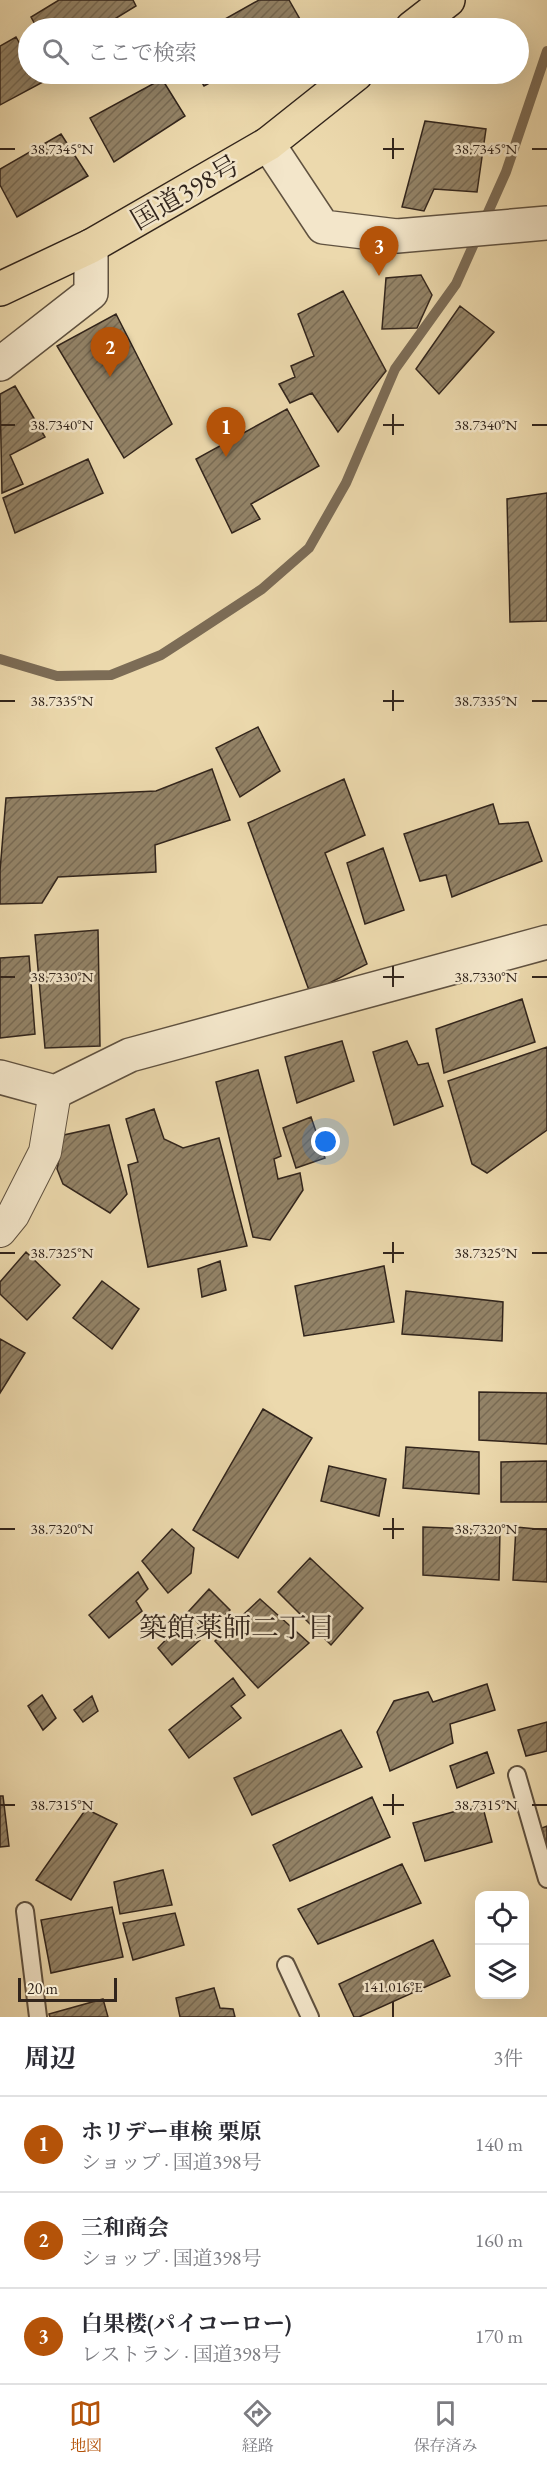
<!DOCTYPE html>
<html lang="ja">
<meta charset="utf-8">
<style>
body{margin:0;font-family:"EB Garamond","Noto Serif JP",serif;background:#f2f2f3;color:#2b2b33}
.controls{position:absolute;right:18px;bottom:18px;display:grid;overflow:hidden;border-radius:12px;box-shadow:0 6px 24px #0002}
.controls button{width:54px;height:54px;display:grid;place-items:center;padding:0;border:0;border-bottom:2px solid #e1e1e2;background:#fff;color:#2b2b33;font:30px sans-serif}
.scale{position:absolute;left:18px;bottom:15px;width:99px;box-sizing:border-box;padding-left:6px;border:3px solid #32251c;border-top:0;font-size:16px;line-height:21px;white-space:nowrap;color:#32251c;-webkit-text-stroke:4px #f3e6ca;paint-order:stroke}
.you{position:absolute;left:326px;top:1142px;width:21px;height:21px;margin:-15px;border:4px solid #fff;border-radius:50%;background:#1a73e8;box-shadow:0 0 0 9px #1a73e833}
.badge{display:grid;place-items:center;width:39px;height:39px;border-radius:50%;background:#b45309;color:#fff;font-size:20px;font-weight:700}
.pin{position:absolute;translate:-50% -50px;filter:drop-shadow(0 2px 3px #0008)}
.pin::after{content:'';position:absolute;top:32px;width:21px;height:18px;background:inherit;clip-path:polygon(0 0,100% 0,50% 100%)}
.list{margin:0;padding:0;list-style:none}
h2{display:flex;justify-content:space-between;align-items:center;height:78px;margin:0;padding:0 24px;font-size:26px}
h2 small{font-size:20px;font-weight:400;color:#7c7c81}
.list li{display:grid;grid-template-columns:39px 1fr auto;gap:18px;align-items:center;box-sizing:border-box;height:96px;padding:0 24px;border-top:2px solid #e1e1e2}
.list b{display:block;font-size:22px;white-space:nowrap}
.list p{margin:0;font-size:20px;white-space:nowrap;color:#7c7c81}
.list em{font-size:20px;font-style:normal;color:#7c7c81}
.icon{flex:none;width:33px;height:33px;fill:none;stroke:currentColor;stroke-width:2;stroke-linecap:round;stroke-linejoin:round}
.map{position:relative;flex:none;width:547px;height:2017px;overflow:hidden}
.search{position:absolute;background:#fff;box-shadow:0 6px 24px #0002;left:18px;right:18px;top:18px;height:66px;display:flex;align-items:center;gap:15px;box-sizing:border-box;padding:0 21px;border-radius:33px;color:#7c7c81;font-size:22px}
.sheet{height:366px;background:#fff}
nav{display:flex;justify-content:space-around;align-items:center;box-sizing:border-box;height:84px;border-top:2px solid #e1e1e2;background:#fff;font-size:16px;color:#7c7c81}
nav a{display:grid;justify-items:center;gap:3px}
nav .on{color:#b45309}
.map>svg:first-child{display:block}
.lines{fill:none;stroke-linecap:round;stroke-linejoin:round}
.stream{stroke:#7c6c56;stroke-width:10}
.building{fill:url(#building-hatch);stroke:#32251c;stroke-width:1.5}
.service-casing{stroke:#605240;stroke-width:20}
.minor-casing{stroke:#605240;stroke-width:34}
.tertiary-casing{stroke:#605240;stroke-width:36}
.trunk-casing{stroke:#32251c;stroke-width:36}
.service{stroke:#f3e6ca;stroke-width:16}
.minor{stroke:#f3e6ca;stroke-width:32}
.tertiary{stroke:#f3e6ca;stroke-width:33}
.trunk{stroke:#ecd9ad;stroke-width:33}
.ticks{fill:none;stroke:#32251c;stroke-width:2}
.labels{text-anchor:middle;dominant-baseline:central;stroke-width:5;stroke-linejoin:round;paint-order:stroke}
.street-label{font-size:27px;fill:#32251c;stroke:#f3e6ca}
.neighbourhood-label{font-size:28px;fill:#32251c;stroke:#f3e6ca}
.ticks-label{font-size:15px;text-anchor:middle;fill:#32251c;stroke:#f3e6ca;stroke-width:5;stroke-linejoin:round;paint-order:stroke}
</style>
<div class="map">
<svg width="547" height="2017" viewBox="0 0 547 2017">
<defs>
<pattern id="building-hatch" width="6" height="6" patternUnits="userSpaceOnUse" patternTransform="scale(1.5)"><rect width="6" height="6" fill="#938367"/><path d="M-1 1l2-2M0 6l6-6M5 7l2-2" fill="none" stroke="#796b54"/></pattern>
</defs>
<rect width="100%" height="100%" fill="#ecd9ad"/>
<filter id="stains"><feTurbulence type="fractalNoise" baseFrequency=".00333" numOctaves="4"/><feColorMatrix values="0 0 0 0 .2 0 0 0 0 .09 0 0 0 0 .02 0 0 0 .5 -.17"/></filter>
<radialGradient id="worn" r=".72"><stop offset=".6" stop-color="#630" stop-opacity="0"/><stop offset="1" stop-color="#630" stop-opacity=".3"/></radialGradient>
<g class="lines">
<!-- stream -->
<path class="stream" d="M 0,659 L 57,676 L 111,675 L 161,655 L 195,633 L 262,589 L 309,548 L 346,483 L 395,369 L 456,284 L 506,172 L 547,51"/>
</g>
<!-- building -->
<path class="building" d="M 59,0 L 133,0 L 136,6 L 100,28 L 37,28 L 31,17 Z
M 259,0 L 289,0 L 305,28 L 209,28 Z
M 16,37 L 28,58 L 28,74 L 38,74 L 43,82 L 0,105 L 0,46 Z
M 197,74 L 226,74 L 204,86 Z
M 162,79 L 185,116 L 114,162 L 90,118 Z
M 425,121 L 486,129 L 477,192 L 434,189 L 424,211 L 402,207 Z
M 61,134 L 88,176 L 17,217 L 0,185 L 0,169 Z
M 421,275 L 432,295 L 417,328 L 382,329 L 386,278 Z
M 343,291 L 386,371 L 338,432 L 312,393 L 290,403 L 279,384 L 295,377 L 291,366 L 314,356 L 298,314 Z
M 460,306 L 494,332 L 439,394 L 416,369 Z
M 116,314 L 172,424 L 124,458 L 57,346 Z
M 15,386 L 45,437 L 10,455 L 23,484 L 2,493 L 0,394 Z
M 287,409 L 319,466 L 251,504 L 260,519 L 232,533 L 196,459 Z
M 88,459 L 103,493 L 15,533 L 3,498 Z
M 547,493 L 547,621 L 510,622 L 507,499 Z
M 258,727 L 280,771 L 240,797 L 216,748 Z
M 212,769 L 230,820 L 155,845 L 156,872 L 58,877 L 42,903 L 0,904 L 0,871 L 6,798 L 156,791 Z
M 344,779 L 365,835 L 325,853 L 367,964 L 310,993 L 248,823 Z
M 493,804 L 499,824 L 528,822 L 542,861 L 452,897 L 446,875 L 420,881 L 404,834 Z
M 383,848 L 404,910 L 365,924 L 347,863 Z
M 98,930 L 100,1046 L 45,1048 L 35,935 Z
M 29,956 L 35,1034 L 0,1038 L 0,958 Z
M 522,999 L 535,1042 L 444,1073 L 436,1029 Z
M 342,1041 L 354,1081 L 297,1103 L 285,1057 Z
M 407,1041 L 418,1065 L 428,1063 L 443,1106 L 394,1125 L 373,1052 Z
M 547,1047 L 547,1130 L 487,1173 L 472,1164 L 448,1081 Z
M 258,1070 L 281,1156 L 274,1159 L 278,1179 L 300,1173 L 303,1190 L 270,1240 L 253,1237 L 216,1082 Z
M 154,1109 L 164,1139 L 183,1148 L 219,1138 L 247,1246 L 148,1267 L 128,1165 L 138,1162 L 126,1119 Z
M 311,1117 L 325,1158 L 296,1168 L 283,1128 Z
M 109,1125 L 127,1194 L 110,1213 L 63,1184 L 57,1169 L 64,1135 Z
M 26,1252 L 60,1285 L 27,1320 L 0,1294 L 0,1282 Z
M 220,1261 L 226,1290 L 202,1297 L 198,1269 Z
M 384,1266 L 394,1322 L 304,1336 L 295,1286 Z
M 102,1281 L 139,1309 L 112,1349 L 73,1318 Z
M 406,1291 L 503,1302 L 502,1341 L 402,1334 Z
M 0,1339 L 25,1353 L 0,1393 Z
M 479,1392 L 547,1393 L 547,1444 L 479,1440 Z
M 263,1409 L 312,1438 L 238,1558 L 193,1530 Z
M 406,1447 L 479,1452 L 479,1494 L 403,1488 Z
M 547,1461 L 547,1502 L 501,1502 L 501,1462 Z
M 329,1466 L 386,1479 L 379,1516 L 321,1501 Z
M 423,1527 L 500,1530 L 499,1580 L 423,1575 Z
M 516,1527 L 547,1530 L 547,1582 L 513,1580 Z
M 172,1529 L 194,1548 L 191,1573 L 168,1593 L 142,1561 Z
M 310,1558 L 363,1608 L 331,1645 L 278,1592 Z
M 138,1572 L 148,1589 L 136,1601 L 142,1611 L 109,1638 L 89,1615 Z
M 209,1589 L 230,1610 L 207,1633 L 188,1612 Z
M 260,1599 L 309,1643 L 258,1688 L 215,1641 Z
M 183,1622 L 200,1640 L 172,1665 L 158,1648 Z
M 233,1678 L 245,1695 L 231,1706 L 241,1718 L 189,1758 L 169,1730 Z
M 487,1684 L 495,1710 L 450,1724 L 453,1743 L 390,1771 L 377,1732 L 394,1701 L 428,1692 L 433,1702 Z
M 42,1695 L 56,1718 L 43,1730 L 28,1706 Z
M 92,1696 L 98,1711 L 83,1722 L 74,1710 Z
M 547,1722 L 547,1751 L 526,1756 L 518,1730 Z
M 341,1730 L 362,1767 L 252,1815 L 234,1778 Z
M 487,1752 L 494,1773 L 457,1788 L 450,1766 Z
M 0,1796 L 3,1796 L 9,1846 L 0,1847 Z
M 372,1797 L 390,1837 L 290,1881 L 273,1845 Z
M 482,1804 L 492,1842 L 425,1861 L 413,1823 Z
M 86,1809 L 117,1824 L 71,1900 L 36,1880 Z
M 547,1826 L 547,1848 L 542,1828 Z
M 402,1864 L 421,1903 L 318,1944 L 298,1909 Z
M 163,1870 L 172,1905 L 120,1914 L 114,1882 Z
M 112,1907 L 123,1957 L 51,1973 L 41,1920 Z
M 175,1913 L 184,1945 L 133,1960 L 123,1923 Z
M 433,1940 L 450,1976 L 359,2017 L 354,2017 L 339,1984 Z
M 214,1988 L 220,2008 L 233,2009 L 235,2017 L 180,2017 L 176,1998 Z
M 103,1999 L 108,2017 L 50,2017 L 49,2014 Z"/>
<g class="lines">
<defs>
<path id="service" d="M 517,1775 L 547,1879
M 25,1911 L 38,2017
M 286,1965 L 310,2017"/>
<path id="minor" d="M 0,1231 L 13,1215 L 45,1152 L 55,1092"/>
<path id="tertiary" d="M 268,144 L 323,227 L 397,236 L 547,223
M 0,364 L 91,293 L 91,246
M 0,1077 L 55,1092 L 130,1055 L 547,942"/>
<path id="trunk" d="M 412,28 L 448,0
M 0,289 L 91,246 L 268,144 L 356,74"/>
</defs>
<!-- service casing -->
<use href="#service" class="service-casing"/>
<!-- minor casing -->
<use href="#minor" class="minor-casing"/>
<!-- tertiary casing -->
<use href="#tertiary" class="tertiary-casing"/>
<!-- trunk casing -->
<use href="#trunk" class="trunk-casing"/>
<!-- service -->
<use href="#service" class="service"/>
<!-- minor -->
<use href="#minor" class="minor"/>
<!-- tertiary -->
<use href="#tertiary" class="tertiary"/>
<!-- trunk -->
<use href="#trunk" class="trunk"/>
</g>
<!-- ticks -->
<path class="ticks" d="M 393,138 L 393,159M 0,149 L 15,149M 383,149 L 404,149M 532,149 L 547,149M 393,414 L 393,435M 0,425 L 15,425M 383,425 L 404,425M 532,425 L 547,425M 393,690 L 393,711M 0,701 L 15,701M 383,701 L 404,701M 532,701 L 547,701M 393,966 L 393,987M 0,977 L 15,977M 383,977 L 404,977M 532,977 L 547,977M 393,1242 L 393,1263M 0,1253 L 15,1253M 383,1253 L 404,1253M 532,1253 L 547,1253M 393,1518 L 393,1539M 0,1529 L 15,1529M 383,1529 L 404,1529M 532,1529 L 547,1529M 393,1794 L 393,1815M 0,1805 L 15,1805M 383,1805 L 404,1805M 532,1805 L 547,1805M 393,2002 L 393,2017"/>
<g class="labels">
<!-- street labels -->
<g class="street-label">
<text transform="translate(185 192) rotate(-30)">国道398号</text>
</g>
<!-- neighbourhood labels -->
<g class="neighbourhood-label">
<text x="237" y="1627">築館薬師二丁目</text>
</g>
</g>
<g class="ticks-label">
<text x="62" y="154">38.7345°N</text>
<text x="486" y="154">38.7345°N</text>
<text x="62" y="430">38.7340°N</text>
<text x="486" y="430">38.7340°N</text>
<text x="62" y="706">38.7335°N</text>
<text x="486" y="706">38.7335°N</text>
<text x="62" y="982">38.7330°N</text>
<text x="486" y="982">38.7330°N</text>
<text x="62" y="1258">38.7325°N</text>
<text x="486" y="1258">38.7325°N</text>
<text x="62" y="1534">38.7320°N</text>
<text x="486" y="1534">38.7320°N</text>
<text x="62" y="1810">38.7315°N</text>
<text x="486" y="1810">38.7315°N</text>
<text x="393" y="1992">141.016°E</text>
</g>
<rect width="100%" height="100%" filter="url(#stains)"/>
<rect width="100%" height="100%" fill="url(#worn)"/>
</svg>
<div class="controls">
<button><svg class="icon" aria-label="locate" viewBox="0 0 24 24"><circle cx="12" cy="12" r="6"/><path d="M12 2v4M12 18v4M2 12h4M18 12h4"/></svg></button>
<button><svg class="icon" aria-label="layers" viewBox="0 0 24 24"><path d="M12 4l9 5-9 5-9-5zM3 14l9 5 9-5"/></svg></button>
</div>
<div class="scale">20 m</div>
<div class="you"></div>
<div class="pin badge" style="left:226px;top:457px">1</div>
<div class="pin badge" style="left:110px;top:377px">2</div>
<div class="pin badge" style="left:379px;top:276px">3</div>
<div class="search"><svg class="icon" aria-label="search" viewBox="0 0 24 24"><circle cx="10" cy="10" r="6"/><path d="M15 15l6 6"/></svg>ここで検索</div>
</div>
<section class="sheet">
<h2>周辺<small>3件</small></h2>
<ul class="list">
<li><span class="badge">1</span><div><b>ホリデー車検 栗原</b><p>ショップ · 国道398号</p></div><em>140 m</em></li>
<li><span class="badge">2</span><div><b>三和商会</b><p>ショップ · 国道398号</p></div><em>160 m</em></li>
<li><span class="badge">3</span><div><b>白果楼(パイコーロー)</b><p>レストラン · 国道398号</p></div><em>170 m</em></li>
</ul>
</section>
<nav>
<a class="on"><svg class="icon" aria-label="map" viewBox="0 0 24 24"><path d="M3 6l6-2 6 2 6-2v14l-6 2-6-2-6 2zM9 4v14M15 6v14"/></svg>地図</a>
<a><svg class="icon" aria-label="directions" viewBox="0 0 24 24"><path d="M12 3l9 9-9 9-9-9zM9 14v-3h6M13 9l2 2-2 2"/></svg>経路</a>
<a><svg class="icon" aria-label="saved" viewBox="0 0 24 24"><path d="M7 4h10v16l-5-4-5 4z"/></svg>保存済み</a>
</nav>
